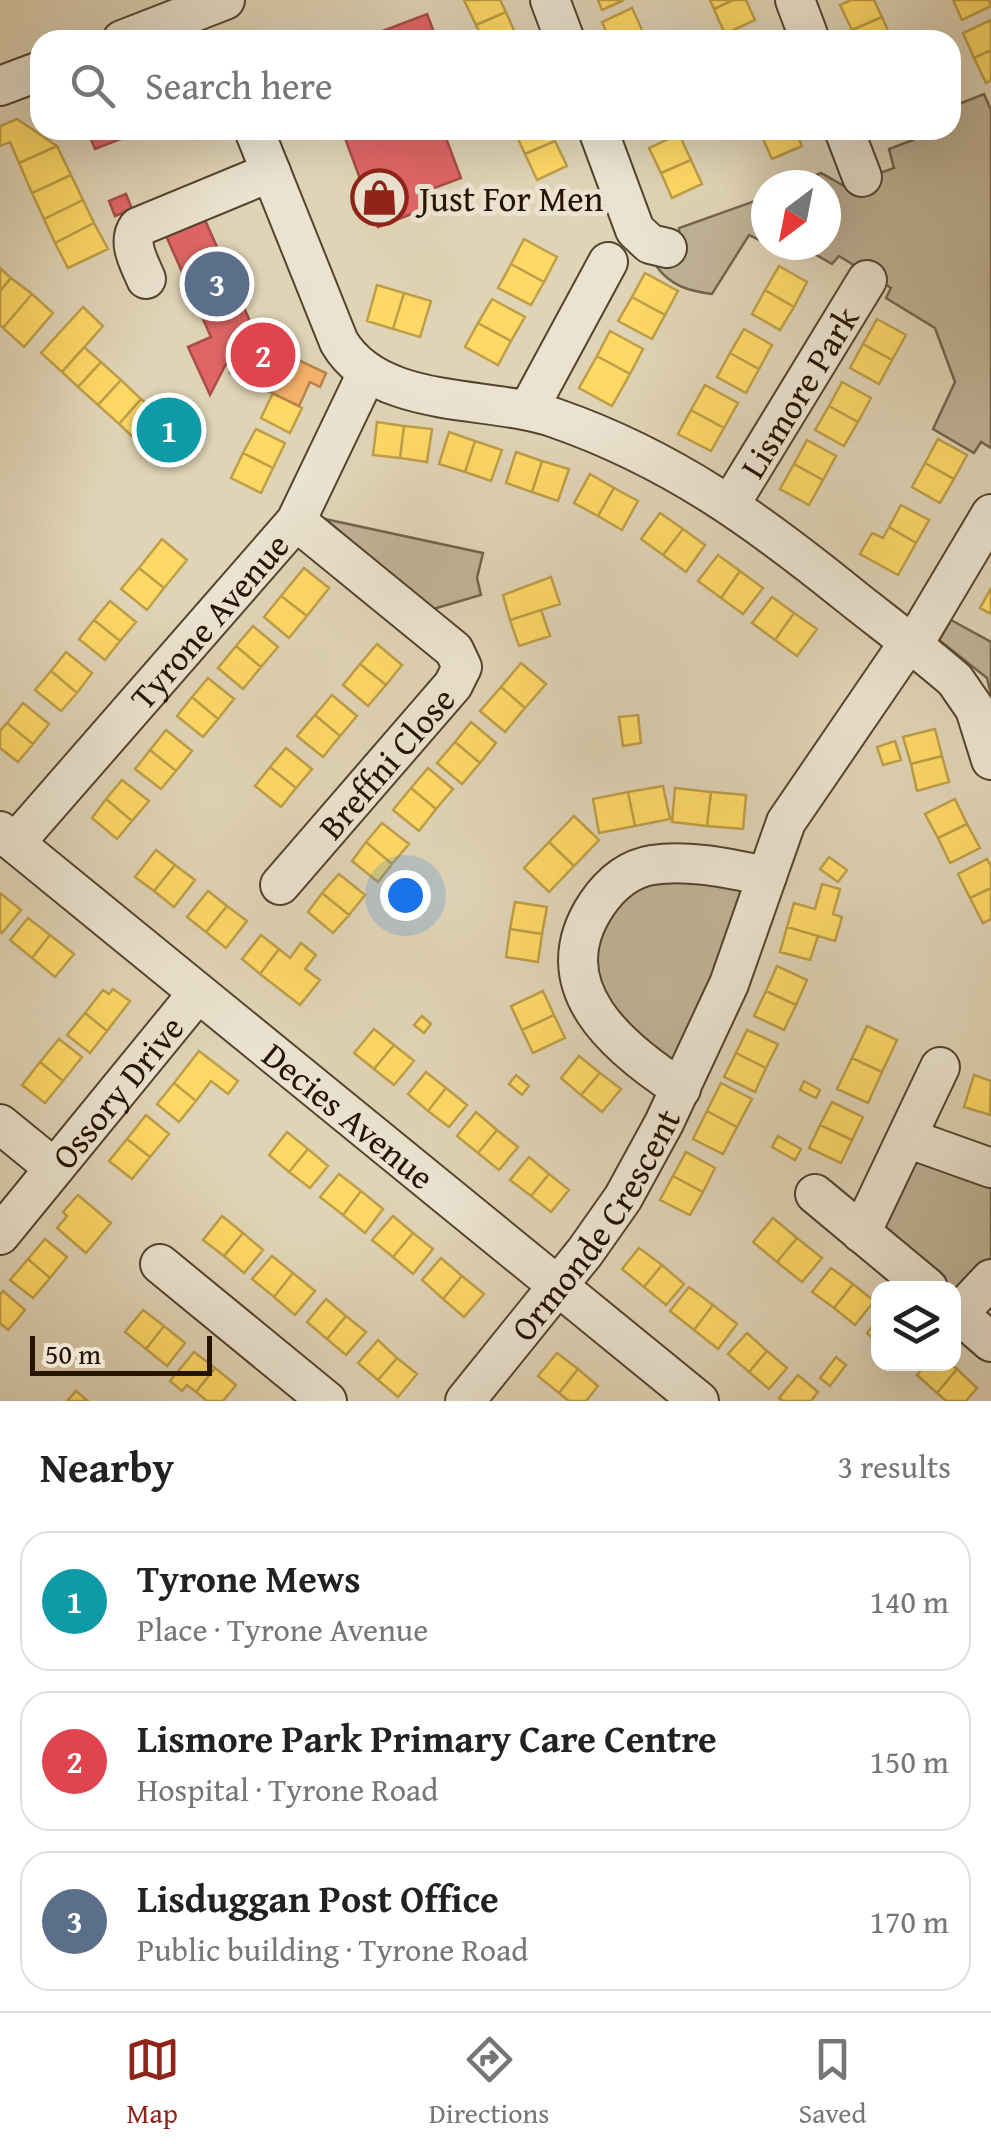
<!DOCTYPE html>
<meta charset="utf-8">
<style>
body{margin:0;font-family:"Gentium Book Plus",serif;background:#f6f6f6;color:#222}
.controls{position:absolute;right:30px;bottom:30px;display:grid;overflow:hidden;border-radius:20px;box-shadow:0 10px 40px #0002}
.controls button{width:90px;height:90px;display:grid;place-items:center;padding:0;border:0;border-bottom:2px solid #e0e0e0;background:#fff;color:#222;font:50px sans-serif}
.compass{position:absolute;left:751px;top:170px;width:90px;height:90px;border-radius:50%;background:#fff;box-shadow:0 10px 40px #0002;rotate:212deg}
.scale{position:absolute;left:30px;bottom:25px;width:182px;box-sizing:border-box;padding-left:10px;border:5px solid #251400;border-top:0;font-size:28px;line-height:35px;white-space:nowrap;color:#251400;-webkit-text-stroke:8px #ebe3d0;paint-order:stroke}
.you{position:absolute;left:405px;top:895px;width:35px;height:35px;margin:-25px;border:8px solid #fff;border-radius:50%;background:#1a73e8;box-shadow:0 0 0 15px #1a73e833}
.badge{display:grid;place-items:center;width:65px;height:65px;border-radius:50%;background:#8f2418;color:#fff;font-size:32px;font-weight:700}
.pin{position:absolute;translate:-50% -50%;border:5px solid #fff;box-shadow:0 2px 10px #0006}
.list{margin:0;padding:0;list-style:none}
h2{display:flex;justify-content:space-between;align-items:center;height:130px;margin:0;padding:0 40px;font-size:42px}
h2 small{font-size:32px;font-weight:400;color:#767676}
.list li{display:grid;grid-template-columns:65px 1fr auto;gap:30px;align-items:center;box-sizing:border-box;height:140px;margin:0 20px 20px;padding:0 20px;border:2px solid #e0e0e0;border-radius:30px}
.list b{display:block;font-size:38px;white-space:nowrap}
.list p{margin:0;font-size:32px;white-space:nowrap;color:#767676}
.list em{font-size:32px;font-style:normal;color:#767676}
.icon{flex:none;width:55px;height:55px;fill:none;stroke:currentColor;stroke-width:2;stroke-linecap:round;stroke-linejoin:round}
.map{position:relative;flex:none;width:991px;height:1401px;overflow:hidden}
.search{position:absolute;background:#fff;box-shadow:0 10px 40px #0002;left:30px;right:30px;top:30px;height:110px;display:flex;align-items:center;gap:25px;box-sizing:border-box;padding:0 35px;border-radius:30px;color:#767676;font-size:38px}
.sheet{height:610px;background:#fff}
nav{display:flex;justify-content:space-around;align-items:center;box-sizing:border-box;height:140px;border-top:2px solid #e0e0e0;background:#fff;font-size:28px;color:#767676}
nav a{display:grid;justify-items:center;gap:5px}
nav .on{color:#8f2418}
.map>svg:first-child{display:block}
.green{fill:#c0b397;stroke:#72644c;stroke-width:2.5}
.homes{fill:#ffd966;stroke:#be9e47;stroke-width:2.5}
.shops{fill:#e06666;stroke:#a84d47;stroke-width:2.5}
.health{fill:#f6b26b;stroke:#b7834b;stroke-width:2.5}
.lines{fill:none;stroke-linecap:round;stroke-linejoin:round}
.minor-casing{stroke:#54442e;stroke-width:42}
.minor{stroke:#ebe3d0;stroke-width:38}
.labels{text-anchor:middle;dominant-baseline:central;stroke-width:10;stroke-linejoin:round;paint-order:stroke}
.poi-label{font-size:35px;fill:#251400;stroke:#ebe3d0;text-anchor:start}
.street-label{font-size:35px;fill:#251400;stroke:#ebe3d0}
</style>
<div class="map">
<svg width="991" height="1401" viewBox="0 0 991 1401">
<rect width="100%" height="100%" fill="#e0d4b6"/>
<filter id="stains"><feTurbulence type="fractalNoise" baseFrequency=".002" numOctaves="4"/><feColorMatrix values="0 0 0 0 .2 0 0 0 0 .09 0 0 0 0 .02 0 0 0 .5 -.17"/></filter>
<radialGradient id="worn" r=".72"><stop offset=".6" stop-color="#630" stop-opacity="0"/><stop offset="1" stop-color="#630" stop-opacity=".3"/></radialGradient>
<!-- green -->
<path class="green" d="M 984,94 L 991,110 L 991,448 L 981,442 L 974,453 L 933,429 L 955,382 L 935,328 L 886,298 L 891,288 L 839,256 L 832,264 L 799,245 L 826,245 L 826,185 L 794,185 L 821,173 L 844,186 L 894,168 L 889,149 L 913,140 L 910,131 L 951,130 L 951,107 Z
M 766,197 L 766,243 L 749,235 L 712,294 C 689,291 671,286 657,267 L 662,254 L 680,255 L 679,228 Z
M 325,519 L 483,553 L 477,578 L 481,595 L 433,609 Z
M 951,620 L 991,642 L 991,695 L 987,678 L 939,640 Z
M 685,881 L 743,885 L 713,973 L 669,1067 L 596,998 L 592,930 L 639,883 Z
M 924,1157 L 991,1182 L 991,1266 L 968,1289 L 945,1288 L 879,1233 L 908,1162 Z"/>
<!-- homes -->
<path class="homes" d="M 464,0 L 500,0 L 506,12 L 476,25 Z
M 598,0 L 624,0 L 602,10 Z
M 710,0 L 733,0 L 714,9 Z
M 733,0 L 746,0 L 755,20 L 725,34 L 714,9 Z
M 851,0 L 874,0 L 882,17 L 852,30 L 840,5 Z
M 953,0 L 989,0 L 991,6 L 962,20 Z
M 632,8 L 644,34 L 630,40 L 610,40 L 602,22 Z
M 506,12 L 517,37 L 510,40 L 483,40 L 476,25 Z
M 882,17 L 892,40 L 856,40 L 852,30 Z
M 991,20 L 991,50 L 974,58 L 963,33 Z
M 991,50 L 991,80 L 986,83 L 974,58 Z
M 17,119 L 57,146 L 19,163 L 10,142 L 0,146 L 0,126 Z
M 514,130 L 550,130 L 555,141 L 525,154 Z
M 771,130 L 795,130 L 802,146 L 772,159 L 761,134 Z
M 679,134 L 691,160 L 661,173 L 649,148 Z
M 555,141 L 567,166 L 537,180 L 525,154 Z
M 57,146 L 71,175 L 32,193 L 19,163 Z
M 691,160 L 702,184 L 672,198 L 661,173 Z
M 71,175 L 83,200 L 44,219 L 32,193 Z
M 83,200 L 94,223 L 55,243 L 44,219 Z
M 94,223 L 108,249 L 68,268 L 55,243 Z
M 524,239 L 557,257 L 544,282 L 511,264 Z
M 511,264 L 544,282 L 531,305 L 498,288 Z
M 779,266 L 807,282 L 794,307 L 765,290 Z
M 0,268 L 11,278 L 0,291 Z
M 645,273 L 678,291 L 665,315 L 632,297 Z
M 11,278 L 32,294 L 3,328 L 0,325 L 0,291 Z
M 377,285 L 404,293 L 393,329 L 367,321 Z
M 765,290 L 794,307 L 780,330 L 752,314 Z
M 404,293 L 431,301 L 420,337 L 393,329 Z
M 32,294 L 53,313 L 24,347 L 3,328 Z
M 632,297 L 665,315 L 652,339 L 618,321 Z
M 492,299 L 525,317 L 511,341 L 478,323 Z
M 83,307 L 103,326 L 62,372 L 41,353 Z
M 877,319 L 906,335 L 892,360 L 863,344 Z
M 478,323 L 511,341 L 498,365 L 465,347 Z
M 744,329 L 772,345 L 759,369 L 730,353 Z
M 610,331 L 643,349 L 630,374 L 597,356 Z
M 863,344 L 892,360 L 879,384 L 850,368 Z
M 84,347 L 101,362 L 78,387 L 62,372 Z
M 730,353 L 759,369 L 746,393 L 717,377 Z
M 597,356 L 630,374 L 612,406 L 579,388 Z
M 101,362 L 121,380 L 98,405 L 78,387 Z
M 121,380 L 141,399 L 119,424 L 98,405 Z
M 842,382 L 871,398 L 858,422 L 829,406 Z
M 705,385 L 738,403 L 724,428 L 691,410 Z
M 273,393 L 302,408 L 290,433 L 261,418 Z
M 181,397 L 201,415 L 160,461 L 139,443 Z
M 141,399 L 162,417 L 139,443 L 119,424 Z
M 829,406 L 858,422 L 844,446 L 815,430 Z
M 691,410 L 724,428 L 711,451 L 678,434 Z
M 377,422 L 404,426 L 400,458 L 373,455 Z
M 404,426 L 432,429 L 427,462 L 400,458 Z
M 256,429 L 285,443 L 273,468 L 243,453 Z
M 449,432 L 475,441 L 465,472 L 439,464 Z
M 938,439 L 967,455 L 954,479 L 925,463 Z
M 807,440 L 836,456 L 823,480 L 794,464 Z
M 475,441 L 502,450 L 491,481 L 465,472 Z
M 516,452 L 542,461 L 532,492 L 506,483 Z
M 243,453 L 273,468 L 261,493 L 231,478 Z
M 542,461 L 569,469 L 558,501 L 532,492 Z
M 925,463 L 954,479 L 940,503 L 912,487 Z
M 794,464 L 823,480 L 809,505 L 780,489 Z
M 590,474 L 614,488 L 598,516 L 574,503 Z
M 614,488 L 638,501 L 622,530 L 598,516 Z
M 901,505 L 929,520 L 916,543 L 889,527 Z
M 660,513 L 683,529 L 663,555 L 641,539 Z
M 889,527 L 916,543 L 898,575 L 860,554 L 872,533 L 883,538 Z
M 683,529 L 705,545 L 686,572 L 663,555 Z
M 162,539 L 187,560 L 164,588 L 139,568 Z
M 718,555 L 740,571 L 721,598 L 698,581 Z
M 139,568 L 164,588 L 147,610 L 121,589 Z
M 304,568 L 329,588 L 307,616 L 281,596 Z
M 740,571 L 763,588 L 743,614 L 721,598 Z
M 551,577 L 560,604 L 510,620 L 503,595 Z
M 991,588 L 991,614 L 980,608 Z
M 281,596 L 307,616 L 289,638 L 264,617 Z
M 772,597 L 794,613 L 775,640 L 752,623 Z
M 110,601 L 136,622 L 120,641 L 94,620 Z
M 541,610 L 550,636 L 519,646 L 510,620 Z
M 794,613 L 817,629 L 797,656 L 775,640 Z
M 94,620 L 120,641 L 105,660 L 79,639 Z
M 253,626 L 278,647 L 261,667 L 236,646 Z
M 377,644 L 402,665 L 386,685 L 360,664 Z
M 236,646 L 261,667 L 243,689 L 218,668 Z
M 66,652 L 92,673 L 77,693 L 51,671 Z
M 521,663 L 546,684 L 525,708 L 501,687 Z
M 360,664 L 386,685 L 368,706 L 343,685 Z
M 51,671 L 77,693 L 61,711 L 35,690 Z
M 208,678 L 234,699 L 218,719 L 192,697 Z
M 501,687 L 525,708 L 505,732 L 480,711 Z
M 332,695 L 357,716 L 340,736 L 315,715 Z
M 192,697 L 218,719 L 203,737 L 177,716 Z
M 23,703 L 49,724 L 33,744 L 7,723 Z
M 315,715 L 340,736 L 323,757 L 297,736 Z
M 638,715 L 641,743 L 623,746 L 619,717 Z
M 471,722 L 496,743 L 480,763 L 455,742 Z
M 7,723 L 33,744 L 18,762 L 0,748 L 0,731 Z
M 935,729 L 942,756 L 911,764 L 903,737 Z
M 166,730 L 192,751 L 176,771 L 150,750 Z
M 895,741 L 901,760 L 883,765 L 877,747 Z
M 455,742 L 480,763 L 462,784 L 437,763 Z
M 286,748 L 312,769 L 296,788 L 270,767 Z
M 150,750 L 176,771 L 161,789 L 135,769 Z
M 942,756 L 949,782 L 917,791 L 911,764 Z
M 270,767 L 296,788 L 281,807 L 255,786 Z
M 428,768 L 453,789 L 436,809 L 411,788 Z
M 122,780 L 149,801 L 132,821 L 106,799 Z
M 663,786 L 670,819 L 635,826 L 628,792 Z
M 411,788 L 436,809 L 419,831 L 393,810 Z
M 675,788 L 711,792 L 707,826 L 672,822 Z
M 628,792 L 635,826 L 599,833 L 593,799 Z
M 711,792 L 746,795 L 743,829 L 707,826 Z
M 106,799 L 132,821 L 117,839 L 92,818 Z
M 955,799 L 967,824 L 938,838 L 925,814 Z
M 574,816 L 599,840 L 574,866 L 549,842 Z
M 382,823 L 409,844 L 392,864 L 366,842 Z
M 967,824 L 980,848 L 950,863 L 938,838 Z
M 366,842 L 392,864 L 378,882 L 352,861 Z
M 549,842 L 574,866 L 549,892 L 524,868 Z
M 156,850 L 175,865 L 154,891 L 135,877 Z
M 829,857 L 847,870 L 838,882 L 820,869 Z
M 987,859 L 991,866 L 991,888 L 970,898 L 958,874 Z
M 175,865 L 195,880 L 174,907 L 154,891 Z
M 339,874 L 365,895 L 349,915 L 322,893 Z
M 822,884 L 840,889 L 833,914 L 842,917 L 835,941 L 787,927 L 794,903 L 815,909 Z
M 991,888 L 991,919 L 983,923 L 970,898 Z
M 208,891 L 227,906 L 206,932 L 187,917 Z
M 0,893 L 21,910 L 2,933 L 0,931 Z
M 322,893 L 349,915 L 333,933 L 308,912 Z
M 515,902 L 547,907 L 542,934 L 510,929 Z
M 227,906 L 247,921 L 226,948 L 206,932 Z
M 28,918 L 50,935 L 32,958 L 10,940 Z
M 787,927 L 818,936 L 810,960 L 780,952 Z
M 510,929 L 542,934 L 538,962 L 506,957 Z
M 50,935 L 74,954 L 55,977 L 32,958 Z
M 261,935 L 279,949 L 260,974 L 242,959 Z
M 301,943 L 316,955 L 305,969 L 320,980 L 300,1005 L 260,974 L 279,949 L 290,958 Z
M 777,966 L 807,980 L 796,1005 L 766,991 Z
M 113,989 L 130,1001 L 107,1031 L 85,1013 L 103,990 L 109,994 Z
M 543,991 L 554,1015 L 522,1030 L 511,1006 Z
M 766,991 L 796,1005 L 784,1030 L 754,1016 Z
M 85,1013 L 107,1031 L 90,1053 L 67,1035 Z
M 554,1015 L 565,1038 L 533,1053 L 522,1030 Z
M 422,1016 L 431,1024 L 424,1033 L 414,1025 Z
M 867,1026 L 897,1040 L 882,1072 L 852,1058 Z
M 374,1029 L 394,1045 L 374,1069 L 354,1053 Z
M 747,1030 L 778,1044 L 766,1068 L 736,1053 Z
M 59,1039 L 82,1057 L 63,1081 L 40,1062 Z
M 394,1045 L 414,1061 L 394,1085 L 374,1069 Z
M 199,1051 L 238,1081 L 228,1094 L 211,1081 L 196,1101 L 174,1083 Z
M 736,1053 L 766,1068 L 755,1092 L 724,1077 Z
M 579,1056 L 600,1073 L 581,1095 L 561,1078 Z
M 852,1058 L 882,1072 L 868,1103 L 837,1089 Z
M 40,1062 L 63,1081 L 45,1103 L 22,1085 Z
M 426,1072 L 446,1088 L 428,1111 L 408,1094 Z
M 600,1073 L 621,1089 L 602,1112 L 581,1095 Z
M 516,1075 L 529,1086 L 522,1095 L 509,1084 Z
M 974,1075 L 991,1081 L 990,1115 L 964,1107 Z
M 804,1081 L 820,1090 L 816,1098 L 800,1090 Z
M 174,1083 L 196,1101 L 179,1122 L 157,1104 Z
M 721,1083 L 752,1099 L 737,1127 L 707,1111 Z
M 446,1088 L 467,1105 L 449,1127 L 428,1111 Z
M 832,1102 L 863,1117 L 852,1140 L 820,1125 Z
M 707,1111 L 737,1127 L 723,1154 L 693,1139 Z
M 476,1112 L 497,1130 L 478,1153 L 457,1136 Z
M 146,1115 L 169,1134 L 150,1157 L 127,1139 Z
M 820,1125 L 852,1140 L 841,1163 L 809,1148 Z
M 497,1130 L 518,1147 L 499,1170 L 478,1153 Z
M 287,1132 L 308,1149 L 289,1172 L 269,1155 Z
M 778,1136 L 801,1149 L 795,1160 L 772,1147 Z
M 127,1139 L 150,1157 L 132,1179 L 109,1161 Z
M 308,1149 L 328,1166 L 310,1188 L 289,1172 Z
M 686,1152 L 715,1168 L 703,1192 L 673,1176 Z
M 529,1157 L 549,1174 L 531,1196 L 510,1180 Z
M 339,1174 L 361,1191 L 343,1215 L 320,1197 Z
M 549,1174 L 569,1190 L 551,1212 L 531,1196 Z
M 673,1176 L 703,1192 L 690,1215 L 660,1200 Z
M 361,1191 L 383,1209 L 365,1233 L 343,1215 Z
M 78,1195 L 111,1223 L 86,1253 L 57,1228 L 67,1216 L 63,1212 Z
M 222,1216 L 243,1233 L 224,1256 L 203,1240 Z
M 393,1216 L 413,1233 L 393,1257 L 372,1240 Z
M 773,1218 L 797,1238 L 777,1262 L 753,1242 Z
M 243,1233 L 263,1250 L 244,1273 L 224,1256 Z
M 413,1233 L 433,1249 L 413,1274 L 393,1257 Z
M 797,1238 L 822,1258 L 802,1282 L 777,1262 Z
M 45,1239 L 67,1257 L 50,1278 L 28,1259 Z
M 639,1248 L 662,1265 L 644,1287 L 622,1269 Z
M 272,1256 L 293,1273 L 274,1297 L 252,1279 Z
M 441,1258 L 462,1276 L 443,1299 L 422,1280 Z
M 28,1259 L 50,1278 L 33,1298 L 10,1280 Z
M 662,1265 L 684,1284 L 666,1305 L 644,1287 Z
M 831,1268 L 853,1284 L 834,1308 L 812,1292 Z
M 293,1273 L 315,1291 L 295,1315 L 274,1297 Z
M 462,1276 L 484,1294 L 464,1317 L 443,1299 Z
M 853,1284 L 874,1301 L 855,1325 L 834,1308 Z
M 689,1287 L 713,1305 L 694,1330 L 670,1311 Z
M 3,1291 L 25,1310 L 8,1330 L 0,1323 L 0,1295 Z
M 326,1299 L 346,1316 L 327,1339 L 307,1322 Z
M 713,1305 L 737,1324 L 718,1349 L 694,1330 Z
M 143,1310 L 164,1326 L 146,1349 L 125,1332 Z
M 346,1316 L 366,1332 L 346,1355 L 327,1339 Z
M 878,1319 L 878,1343 L 867,1333 Z
M 164,1326 L 185,1343 L 167,1366 L 146,1349 Z
M 747,1333 L 767,1351 L 749,1372 L 728,1354 Z
M 378,1340 L 397,1358 L 378,1380 L 358,1363 Z
M 767,1351 L 787,1368 L 769,1389 L 749,1372 Z
M 194,1352 L 215,1368 L 196,1392 L 187,1385 L 182,1391 L 170,1381 Z
M 557,1353 L 578,1369 L 559,1393 L 538,1376 Z
M 836,1357 L 846,1365 L 830,1386 L 820,1378 Z
M 397,1358 L 417,1374 L 398,1397 L 378,1380 Z
M 926,1364 L 950,1364 L 957,1369 L 937,1393 L 917,1375 Z
M 215,1368 L 236,1385 L 223,1401 L 207,1401 L 196,1392 Z
M 578,1369 L 598,1386 L 586,1401 L 569,1401 L 559,1393 Z
M 957,1369 L 977,1388 L 966,1401 L 946,1401 L 937,1393 Z
M 798,1375 L 818,1392 L 811,1401 L 783,1401 L 779,1398 Z
M 76,1391 L 88,1401 L 67,1401 Z"/>
<!-- shops -->
<path class="shops" d="M 427,14 L 437,40 L 359,40 Z
M 87,130 L 144,130 L 95,149 Z
M 190,130 L 216,130 L 194,139 Z
M 342,130 L 397,130 L 401,138 L 423,130 L 443,130 L 461,178 L 426,191 L 432,206 L 378,227 Z
M 126,194 L 132,209 L 115,216 L 109,201 Z
M 201,211 L 249,319 L 210,395 L 188,347 L 211,337 L 163,229 Z"/>
<!-- health -->
<path class="health" d="M 248,336 L 326,373 L 320,387 L 310,382 L 299,406 L 230,373 Z"/>
<g class="lines">
<defs>
<g id="minor">
<path d="M 550,0 L 565,40"/>
<path d="M 795,0 L 810,40"/>
<path d="M 122,40 L 225,0"/>
<path d="M 0,86 L 40,71"/>
<path d="M 254,130 L 339,342 C 379,410 489,395 555,418 C 673,459 759,522 854,599 C 888,626 923,652 955,680 L 975,709 L 991,760"/>
<path d="M 598,130 L 635,230 L 650,244 L 667,248"/>
<path d="M 844,130 L 862,177"/>
<path d="M 146,279 C 139,262 127,243 138,227 L 271,172"/>
<path d="M 528,410 L 608,262"/>
<path id="s1" d="M 731,503 L 867,280"/>
<path d="M 913,645 L 991,514"/>
<path id="s2" d="M 0,831 L 699,1401"/>
<path id="s3" d="M 15,843 L 296,521 L 367,373"/>
<path id="s4" d="M 280,885 L 453,685 L 462,667 L 454,650 L 296,521"/>
<path d="M 681,1089 C 618,1048 542,986 597,904 C 610,885 628,869 652,865 C 689,859 731,869 767,876"/>
<path d="M 0,1124 L 54,1168"/>
<path d="M 907,1138 L 991,1168"/>
<path d="M 815,1194 L 928,1288"/>
<path d="M 861,1233 L 940,1067"/>
<path id="s5" d="M 0,1235 L 197,994"/>
<path d="M 160,1264 L 327,1401"/>
<path d="M 954,1310 L 991,1342"/>
<path d="M 958,1314 L 991,1279"/>
<path id="s6" d="M 465,1401 L 585,1252 L 623,1198 L 664,1123 L 729,984 L 786,822 L 909,642"/>
</g>
</defs>
<!-- minor casing -->
<use href="#minor" class="minor-casing"/>
<!-- minor -->
<use href="#minor" class="minor"/>
</g>
<!-- icons -->
<defs>
<symbol id="shop-ring" viewBox="-11 -11 22 22"><circle r="9.5" fill="#ebe3d0" stroke="#8f2418" stroke-width="1.5"/><path d="M-5-2.5h2.3a2.7 3.5 0 0 1 5.4 0H5L5.5 6h-11ZM-1.5-2.5h3a1.5 2.3 0 0 0-3 0Z" fill="#8f2418"/></symbol>
</defs>
<g fill-rule="evenodd">
<use href="#shop-ring" x="348" y="166" width="63" height="63"/>
</g>
<g class="labels">
<!-- poi labels -->
<g class="poi-label">
<text x="419" y="198">Just For Men</text>
</g>
<!-- street labels -->
<g class="street-label">
<text stroke="none"><textPath href="#s1" startOffset="130">Lismore Park</textPath></text>
<text stroke="none"><textPath href="#s3" startOffset="295">Tyrone Avenue</textPath></text>
<text stroke="none"><textPath href="#s4" startOffset="162">Breffni Close</textPath></text>
<text stroke="none"><textPath href="#s5" startOffset="185">Ossory Drive</textPath></text>
<text stroke="none"><textPath href="#s2" startOffset="450">Decies Avenue</textPath></text>
<text stroke="none"><textPath href="#s6" startOffset="220">Ormonde Crescent</textPath></text>
</g>
</g>
<rect width="100%" height="100%" filter="url(#stains)"/>
<rect width="100%" height="100%" fill="url(#worn)"/>
</svg>
<div class="controls">
<button><svg class="icon" aria-label="layers" viewBox="0 0 24 24"><path d="M12 4l9 5-9 5-9-5zM3 14l9 5 9-5"/></svg></button>
</div>
<svg class="compass" viewBox="-18 -18 36 36"><path d="M0-13l5 13h-10z" fill="#e53935"/><path d="M0 13l5-13h-10z" fill="#767676"/></svg>
<div class="scale">50 m</div>
<div class="you"></div>
<div class="pin badge" style="left:169px;top:430px;background:#0f9aa8">1</div>
<div class="pin badge" style="left:263px;top:355px;background:#e0444e">2</div>
<div class="pin badge" style="left:217px;top:284px;background:#5c6f8a">3</div>
<div class="search"><svg class="icon" aria-label="search" viewBox="0 0 24 24"><circle cx="10" cy="10" r="6"/><path d="M15 15l6 6"/></svg>Search here</div>
</div>
<section class="sheet">
<h2>Nearby<small>3 results</small></h2>
<ul class="list">
<li><span class="badge" style="background:#0f9aa8">1</span><div><b>Tyrone Mews</b><p>Place · Tyrone Avenue</p></div><em>140 m</em></li>
<li><span class="badge" style="background:#e0444e">2</span><div><b>Lismore Park Primary Care Centre</b><p>Hospital · Tyrone Road</p></div><em>150 m</em></li>
<li><span class="badge" style="background:#5c6f8a">3</span><div><b>Lisduggan Post Office</b><p>Public building · Tyrone Road</p></div><em>170 m</em></li>
</ul>
</section>
<nav>
<a class="on"><svg class="icon" aria-label="map" viewBox="0 0 24 24"><path d="M3 6l6-2 6 2 6-2v14l-6 2-6-2-6 2zM9 4v14M15 6v14"/></svg>Map</a>
<a><svg class="icon" aria-label="directions" viewBox="0 0 24 24"><path d="M12 3l9 9-9 9-9-9zM9 14v-3h6M13 9l2 2-2 2"/></svg>Directions</a>
<a><svg class="icon" aria-label="saved" viewBox="0 0 24 24"><path d="M7 4h10v16l-5-4-5 4z"/></svg>Saved</a>
</nav>
